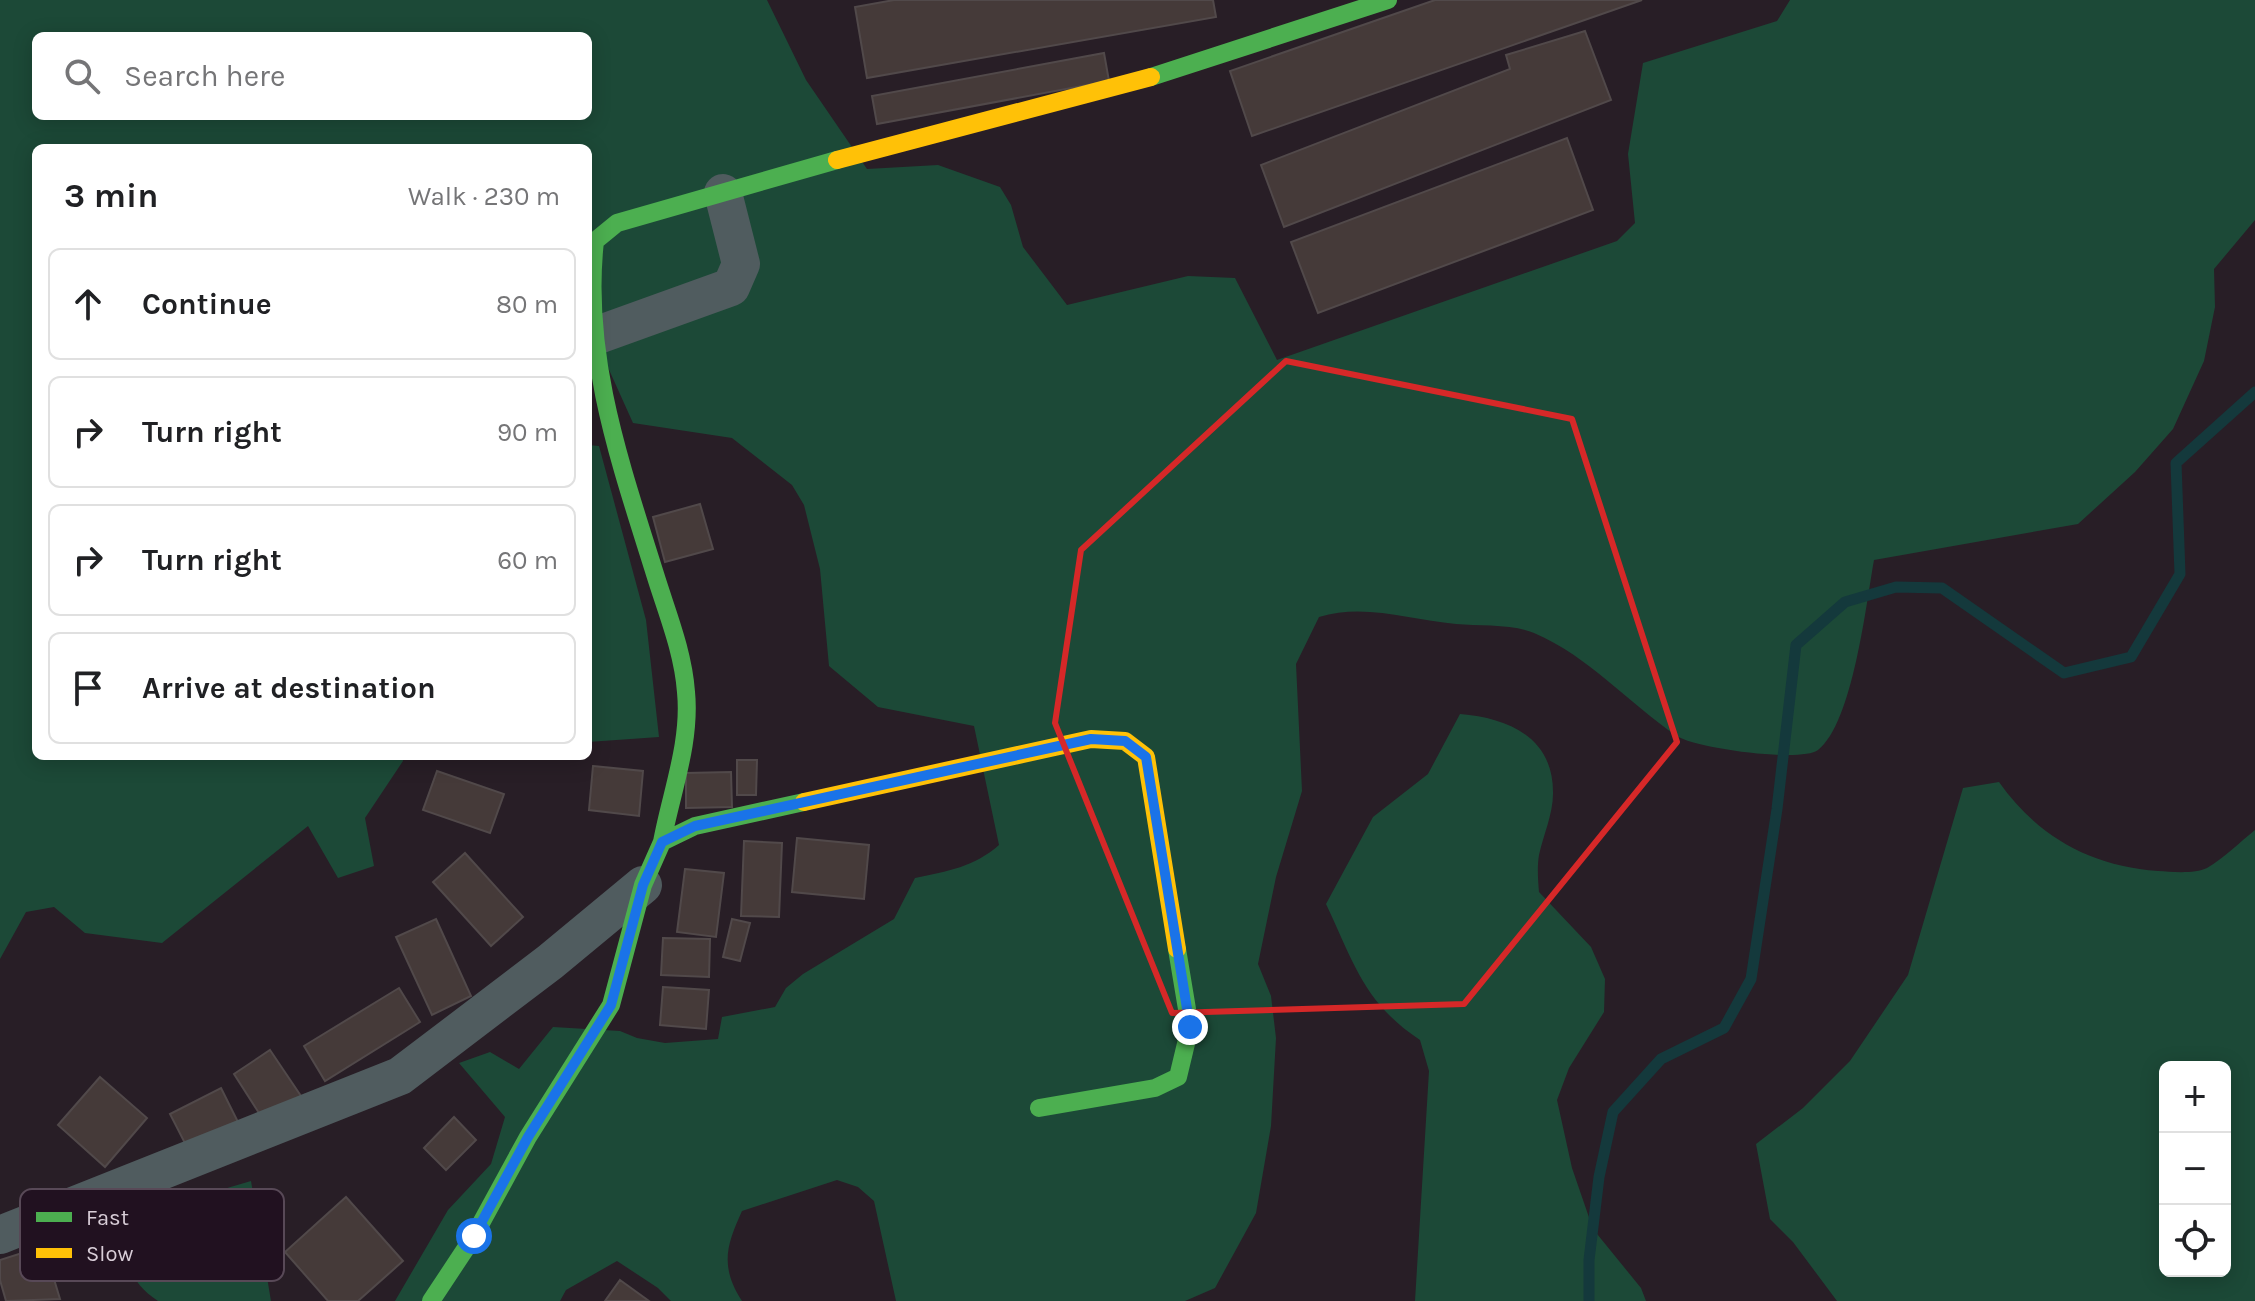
<!DOCTYPE html>
<meta charset="utf-8">
<style>
body{margin:0;font-family:Karla,sans-serif;background:#f6f6f6;color:#202124}
.controls{position:absolute;right:24px;bottom:24px;display:grid;overflow:hidden;border-radius:12px;box-shadow:0 4px 20px #0003}
.controls button{width:72px;height:72px;display:grid;place-items:center;padding:0;border:0;border-bottom:2px solid #e0e0e0;background:#fff;color:#202124;font:40px sans-serif}
.stop{position:absolute;width:24px;height:24px;margin:-18px;border:6px solid #1a73e8;border-radius:50%;background:#fff}
.stop.end{background:#1a73e8;border-color:#fff;box-shadow:0 2px 8px #0008}
.list{margin:0;padding:0;list-style:none}
h2{display:flex;justify-content:space-between;align-items:center;height:104px;margin:0;padding:0 32px;font-size:34px}
h2 small{font-size:26px;font-weight:400;color:#757577}
.list li{display:grid;grid-template-columns:52px 1fr auto;gap:24px;align-items:center;box-sizing:border-box;height:112px;margin:0 16px 16px;padding:0 16px;border:2px solid #e0e0e0;border-radius:12px}
.list b{display:block;font-size:30px;white-space:nowrap}
.list em{font-size:26px;font-style:normal;color:#757577}
.icon{flex:none;width:44px;height:44px;fill:none;stroke:currentColor;stroke-width:2;stroke-linecap:round;stroke-linejoin:round}
.map{position:relative;flex:none;width:2255px;height:1301px;overflow:hidden}
.search{position:absolute;background:#fff;box-shadow:0 4px 20px #0003;left:32px;top:32px;width:560px;height:88px;display:flex;align-items:center;gap:20px;box-sizing:border-box;padding:0 28px;border-radius:12px;color:#757577;font-size:30px}
.panel{position:absolute;background:#fff;box-shadow:0 4px 20px #0003;left:32px;top:144px;width:560px;height:616px;border-radius:12px}
.map>svg:first-child{display:block}
.forest{fill:#1c4937;fill-rule:evenodd}
.lines{fill:none;stroke-linecap:round;stroke-linejoin:round}
.stream{stroke:#14393c;stroke-width:11}
.building{fill:#453a39;stroke:#51494a;stroke-width:2}
.street{stroke:#505c5f;stroke-width:38}
.fast{stroke:#4caf50;stroke-width:18}
.slow{stroke:#ffc107;stroke-width:18}
.route{stroke:#1a73e8;stroke-width:10}
.marked{fill:none;stroke:#d62828;stroke-width:6;stroke-linejoin:round}
.key{fill:#211120;stroke:#584957;stroke-width:2}
.key-label{font-size:22px;fill:#d8cdd7}
</style>
<div class="map">
<svg width="2255" height="1301" viewBox="0 0 2255 1301">
<rect width="100%" height="100%" fill="#281e26"/>
<!-- forest -->
<path class="forest" d="M 0,0 L 767,0 L 806,80 L 867,169 L 938,165 L 1000,187 L 1011,205 L 1023,247 L 1067,305 L 1188,276 L 1235,278 L 1277,360 L 1617,241 L 1635,223 L 1628,154 L 1643,63 L 1777,21 L 1790,0 L 2255,0 L 2255,220 L 2214,269 L 2215,307 L 2204,361 L 2173,429 L 2135,472 L 2078,524 L 1874,560 C 1866,604 1853,723 1818,750 C 1801,763 1694,748 1677,736 C 1628,703 1590,657 1534,633 C 1513,624 1480,626 1456,624 C 1410,620 1365,603 1319,617 L 1296,664 L 1302,791 L 1276,877 L 1258,964 L 1271,996 L 1276,1038 L 1271,1126 L 1256,1213 L 1215,1288 L 1185,1301 L 896,1301 L 874,1201 L 858,1187 L 837,1180 L 742,1211 C 726,1246 720,1267 742,1301 L 671,1301 L 658,1288 L 617,1261 L 566,1290 L 560,1301 L 395,1301 L 448,1210 L 491,1164 L 505,1117 L 459,1063 L 490,1052 L 519,1069 L 553,1027 L 620,1031 L 637,1038 L 665,1043 L 718,1039 L 722,1017 L 775,1007 L 786,988 L 803,974 L 894,919 L 915,878 C 948,871 974,867 999,845 L 974,726 L 878,707 L 829,666 L 820,569 L 804,505 L 792,485 L 732,438 L 633,423 L 588,323 L 588,148 L 36,148 L 36,756 L 402,756 L 403,761 L 365,818 L 374,866 L 338,878 L 308,826 L 162,943 L 85,933 L 54,907 L 26,912 L 0,959 ZM 36,36 L 588,36 L 588,116 L 36,116 Z
M 588,445 L 599,446 L 646,620 L 659,737 L 588,742 Z
M 1460,714 C 1508,718 1554,737 1553,794 C 1553,814 1543,836 1539,855 C 1537,867 1538,880 1539,892 L 1591,947 L 1605,979 L 1604,1012 L 1569,1068 L 1557,1100 L 1572,1168 L 1593,1229 L 1641,1288 L 1646,1301 L 1415,1301 L 1429,1071 L 1420,1040 C 1364,1003 1354,963 1326,904 L 1373,817 L 1428,774 Z
M 1999,782 C 2038,837 2091,866 2158,871 C 2172,872 2195,874 2207,868 C 2224,858 2240,842 2255,830 L 2255,1301 L 1837,1301 L 1793,1242 L 1770,1219 L 1756,1144 L 1803,1108 L 1850,1061 L 1908,975 L 1963,788 ZM 2165,1067 L 2225,1067 L 2225,1271 L 2165,1271 Z
M 251,1181 L 271,1301 L 158,1301 C 116,1273 131,1248 149,1211 Z"/>
<g class="lines">
<!-- stream -->
<path class="stream" d="M 1589,1301 L 1589,1260 L 1599,1177 L 1613,1112 L 1661,1059 L 1724,1028 L 1751,979 L 1777,809 L 1796,645 L 1845,602 L 1896,587 L 1942,588 L 2064,673 L 2131,657 L 2180,574 L 2176,463 L 2255,392"/>
</g>
<!-- building -->
<path class="building" d="M 894,0 L 1213,0 L 1216,17 L 867,78 L 855,7 Z
M 1435,0 L 1642,0 L 1252,136 L 1230,71 Z
M 1585,31 L 1611,100 L 1284,227 L 1261,165 L 1510,69 L 1506,55 Z
M 1104,53 L 1109,81 L 877,124 L 872,96 Z
M 1567,138 L 1593,210 L 1318,313 L 1291,242 Z
M 700,504 L 713,549 L 665,562 L 653,517 Z
M 737,760 L 757,760 L 756,795 L 737,795 Z
M 593,766 L 643,771 L 639,816 L 589,810 Z
M 437,771 L 504,794 L 490,833 L 423,810 Z
M 731,772 L 732,807 L 686,808 L 686,773 Z
M 797,838 L 869,845 L 864,899 L 792,892 Z
M 744,841 L 782,843 L 779,917 L 741,916 Z
M 465,853 L 523,917 L 491,946 L 433,882 Z
M 685,869 L 724,873 L 716,937 L 677,932 Z
M 436,919 L 471,996 L 432,1015 L 396,937 Z
M 732,919 L 750,923 L 740,961 L 723,957 Z
M 663,938 L 710,939 L 709,977 L 661,975 Z
M 663,987 L 709,990 L 706,1029 L 660,1025 Z
M 399,988 L 420,1022 L 325,1081 L 304,1046 Z
M 270,1050 L 303,1099 L 266,1124 L 234,1074 Z
M 100,1077 L 147,1118 L 105,1167 L 58,1125 Z
M 221,1088 L 242,1130 L 191,1155 L 170,1114 Z
M 454,1117 L 476,1140 L 446,1170 L 424,1148 Z
M 346,1197 L 403,1261 L 358,1301 L 328,1301 L 285,1252 Z
M 44,1246 L 60,1299 L 6,1301 L 0,1280 L 0,1260 Z
M 620,1280 L 649,1301 L 605,1301 Z"/>
<g class="lines">
<!-- street -->
<path class="street" d="M 595,336 L 731,287 L 741,264 L 723,193
M 0,1235 L 400,1076 L 550,962 L 643,885"/>
<!-- fast -->
<path class="fast" d="M 1151,77 L 1388,0
M 662,842 C 671,793 691,743 686,692 C 683,651 667,613 655,574 C 621,465 582,357 595,241 L 617,223 L 837,160
M 1039,1108 L 1155,1088 L 1178,1077 L 1190,1027 L 1177,949
M 431,1301 L 474,1236 L 528,1137 L 611,1005 L 643,885 L 662,842 L 695,826 L 804,802"/>
<!-- slow -->
<path class="slow" d="M 837,160 L 1151,77
M 804,802 L 1091,739 L 1125,741 L 1146,757 L 1177,949"/>
</g>
<g class="lines">
<!-- route -->
<path class="route" d="M 474,1236 L 528,1137 L 611,1005 L 643,885 L 662,842 L 695,826 L 1091,739 L 1125,741 L 1146,757 L 1190,1027"/>
</g>
<!-- marked area -->
<path class="marked" d="M 1286,361 L 1572,419 L 1677,742 L 1464,1004 L 1172,1013 L 1055,723 L 1081,550 Z"/>
<!-- legend -->
<rect x="20" y="1189" width="264" height="92" rx="12" class="key"/>
<rect x="36" y="1212" width="36" height="10" fill="#4caf50"/>
<rect x="36" y="1248" width="36" height="10" fill="#ffc107"/>
<g class="key-label">
<text x="86" y="1225">Fast</text>
<text x="86" y="1261">Slow</text>
</g>
</svg>
<div class="controls">
<button>+</button>
<button>−</button>
<button><svg class="icon" aria-label="locate" viewBox="0 0 24 24"><circle cx="12" cy="12" r="6"/><path d="M12 2v4M12 18v4M2 12h4M18 12h4"/></svg></button>
</div>
<div class="stop" style="left:474px;top:1236px"></div>
<div class="stop end" style="left:1190px;top:1027px"></div>
<div class="search"><svg class="icon" aria-label="search" viewBox="0 0 24 24"><circle cx="10" cy="10" r="6"/><path d="M15 15l6 6"/></svg>Search here</div>
<section class="panel">
<h2>3 min<small>Walk · 230 m</small></h2>
<ul class="list">
<li><svg class="icon" aria-label="ahead" viewBox="0 0 24 24"><path d="M12 20V5M6 11l6-6 6 6"/></svg><div><b>Continue</b></div><em>80 m</em></li>
<li><svg class="icon" aria-label="right" viewBox="0 0 24 24"><path d="M7 20v-9h11M14 6l5 5-5 5"/></svg><div><b>Turn right</b></div><em>90 m</em></li>
<li><svg class="icon" aria-label="right" viewBox="0 0 24 24"><path d="M7 20v-9h11M14 6l5 5-5 5"/></svg><div><b>Turn right</b></div><em>60 m</em></li>
<li><svg class="icon" aria-label="arrive" viewBox="0 0 24 24"><path d="M6 21V4h12l-3 4 3 4H6"/></svg><div><b>Arrive at destination</b></div></li>
</ul>
</section>
</div>
